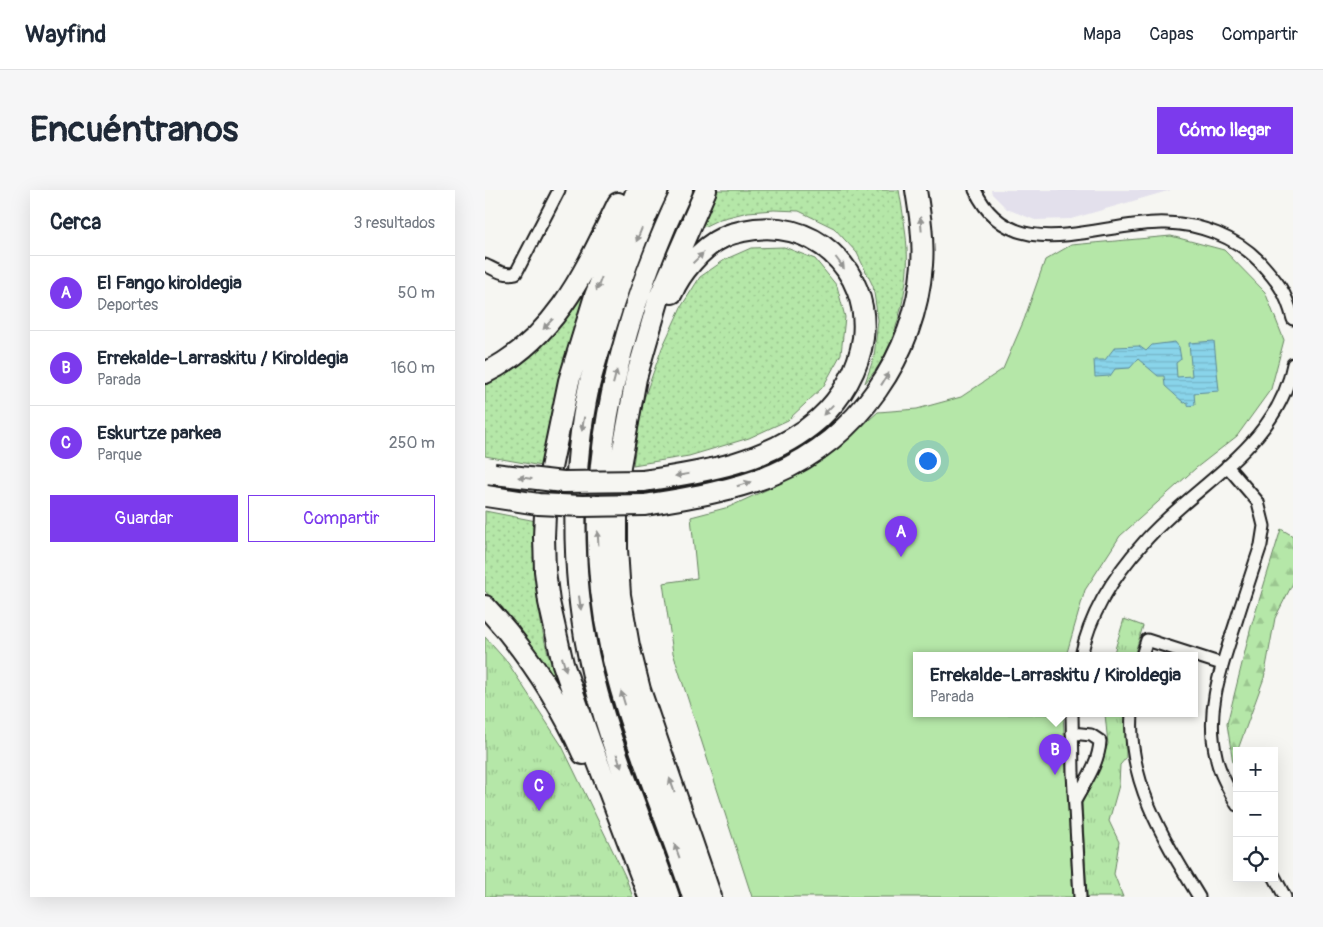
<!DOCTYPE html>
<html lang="es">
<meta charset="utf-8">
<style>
body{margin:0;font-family:Pangolin,sans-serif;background:#f6f6f7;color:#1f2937}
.controls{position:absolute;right:15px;bottom:15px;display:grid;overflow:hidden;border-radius:0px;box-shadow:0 5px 20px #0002}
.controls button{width:45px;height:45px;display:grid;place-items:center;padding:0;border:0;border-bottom:1px solid #e0e1e3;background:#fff;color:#1f2937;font:25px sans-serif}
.you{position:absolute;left:442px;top:270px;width:18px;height:18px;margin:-12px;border:4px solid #fff;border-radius:50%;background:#1a73e8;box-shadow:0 0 0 8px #1a73e833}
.badge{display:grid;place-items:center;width:32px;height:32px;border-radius:50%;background:#7c3aed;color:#fff;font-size:16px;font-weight:700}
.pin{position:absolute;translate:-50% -41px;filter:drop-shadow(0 1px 2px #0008)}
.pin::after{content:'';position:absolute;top:26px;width:18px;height:15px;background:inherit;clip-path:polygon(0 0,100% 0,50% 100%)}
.popup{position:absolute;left:428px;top:462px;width:285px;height:65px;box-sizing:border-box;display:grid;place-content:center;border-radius:0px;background:#fff;filter:drop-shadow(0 1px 4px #0005);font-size:16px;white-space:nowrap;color:#747a83}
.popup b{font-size:19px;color:#1f2937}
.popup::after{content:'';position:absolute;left:50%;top:100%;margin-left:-10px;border:10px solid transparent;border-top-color:#fff}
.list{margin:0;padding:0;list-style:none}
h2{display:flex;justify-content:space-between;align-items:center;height:65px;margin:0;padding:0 20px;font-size:21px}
h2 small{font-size:16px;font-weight:400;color:#747a83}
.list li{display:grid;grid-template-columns:32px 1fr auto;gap:15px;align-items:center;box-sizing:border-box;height:75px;padding:0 20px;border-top:1px solid #e0e1e3}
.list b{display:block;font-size:19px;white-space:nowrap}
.list p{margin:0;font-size:16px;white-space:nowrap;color:#747a83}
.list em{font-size:16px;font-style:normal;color:#747a83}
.actions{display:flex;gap:10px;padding:15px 20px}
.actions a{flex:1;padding:11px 0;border:1px solid #7c3aed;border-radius:0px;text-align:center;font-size:18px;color:#7c3aed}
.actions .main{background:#7c3aed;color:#fff}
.icon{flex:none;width:28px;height:28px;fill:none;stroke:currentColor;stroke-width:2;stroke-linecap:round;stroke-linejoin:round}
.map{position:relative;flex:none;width:808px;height:707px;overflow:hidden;border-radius:0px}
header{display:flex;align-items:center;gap:30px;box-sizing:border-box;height:70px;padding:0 25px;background:#fff;border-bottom:1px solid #e0e1e3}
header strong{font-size:24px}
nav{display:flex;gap:28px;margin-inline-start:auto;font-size:18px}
.intro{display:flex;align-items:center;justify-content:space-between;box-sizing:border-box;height:120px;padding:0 30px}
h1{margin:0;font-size:35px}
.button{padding:12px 22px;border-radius:0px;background:#7c3aed;color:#fff;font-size:18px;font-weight:700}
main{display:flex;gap:30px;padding:0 30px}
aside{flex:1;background:#fff;border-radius:0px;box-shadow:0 5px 20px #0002}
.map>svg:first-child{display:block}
.built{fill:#e3e0ec}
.grass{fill:url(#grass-dots);stroke:#688262}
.forest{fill:url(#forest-firs);stroke:#688262}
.park{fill:url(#park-tufts);stroke:#688262}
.pitch{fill:#b5e7a8;stroke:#688262}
.water{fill:url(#water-rules);stroke:#5d8a98}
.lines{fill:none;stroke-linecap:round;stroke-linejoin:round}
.street-casing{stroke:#1c1c1c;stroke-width:15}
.highway-casing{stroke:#1c1c1c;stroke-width:24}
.street{stroke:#f6f6f2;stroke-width:11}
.highway{stroke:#f6f6f2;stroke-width:20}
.highway-bridge-casing{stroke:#1c1c1c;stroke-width:24;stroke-linecap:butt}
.highway-bridge{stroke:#f6f6f2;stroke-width:20}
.oneway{fill:#949492}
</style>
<header>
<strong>Wayfind</strong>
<nav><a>Mapa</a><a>Capas</a><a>Compartir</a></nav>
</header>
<div class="intro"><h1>Encuéntranos</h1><a class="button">Cómo llegar</a></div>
<main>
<aside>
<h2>Cerca<small>3 resultados</small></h2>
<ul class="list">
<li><span class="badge">A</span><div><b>El Fango kiroldegia</b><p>Deportes</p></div><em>50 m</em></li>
<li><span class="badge">B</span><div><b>Errekalde-Larraskitu / Kiroldegia</b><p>Parada</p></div><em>160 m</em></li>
<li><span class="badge">C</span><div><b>Eskurtze parkea</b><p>Parque</p></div><em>250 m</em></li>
</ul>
<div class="actions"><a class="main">Guardar</a><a>Compartir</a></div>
</aside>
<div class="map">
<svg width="808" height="707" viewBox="0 0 808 707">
<defs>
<pattern id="grass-dots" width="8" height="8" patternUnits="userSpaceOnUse" patternTransform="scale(1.25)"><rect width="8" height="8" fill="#b5e7a8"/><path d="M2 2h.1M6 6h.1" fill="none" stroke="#9bc690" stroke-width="1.8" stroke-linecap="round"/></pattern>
<pattern id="forest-firs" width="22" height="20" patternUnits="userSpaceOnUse" patternTransform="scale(1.25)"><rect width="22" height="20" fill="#b5e7a8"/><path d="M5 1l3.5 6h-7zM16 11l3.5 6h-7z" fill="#9bc690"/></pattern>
<pattern id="park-tufts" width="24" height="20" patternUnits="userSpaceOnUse" patternTransform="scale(1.25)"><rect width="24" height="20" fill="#b5e7a8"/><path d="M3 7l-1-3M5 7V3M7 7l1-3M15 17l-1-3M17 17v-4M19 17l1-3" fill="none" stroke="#9bc690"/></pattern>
<pattern id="water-rules" width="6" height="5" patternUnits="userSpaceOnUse" patternTransform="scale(1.25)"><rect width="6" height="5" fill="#89d4ea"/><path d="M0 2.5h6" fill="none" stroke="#76b5c8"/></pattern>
</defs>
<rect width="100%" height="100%" fill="#f6f6f2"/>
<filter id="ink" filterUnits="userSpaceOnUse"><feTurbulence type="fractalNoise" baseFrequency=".02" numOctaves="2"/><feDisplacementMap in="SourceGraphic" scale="10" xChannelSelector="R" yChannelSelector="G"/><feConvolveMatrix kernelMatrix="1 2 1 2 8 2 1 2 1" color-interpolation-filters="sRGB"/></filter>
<g filter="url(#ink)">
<!-- built -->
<path class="built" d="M 506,0 L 686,0 L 586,29 L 550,30 L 522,19 L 507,4 Z"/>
<!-- grass -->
<path class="grass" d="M 233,0 L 414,0 C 418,23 424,57 422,80 C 420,109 410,151 394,175 C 390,181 385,187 380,193 L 389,167 L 393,130 L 388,96 L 372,63 L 349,38 L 314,21 L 289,20 L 263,22 L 235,29 L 214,39 Z
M 299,57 L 330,69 L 352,96 L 360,127 L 356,164 L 338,197 L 303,230 L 264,248 L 204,266 L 148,275 L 157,214 L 177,158 L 196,117 L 215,87 L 241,69 L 266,58 Z
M 106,89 L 56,276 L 0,266 L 0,195 L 35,175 L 73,137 Z
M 0,321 L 51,331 C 50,380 51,433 68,479 C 73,493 81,507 87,521 L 37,446 L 0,401 Z"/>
<!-- forest -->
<path class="forest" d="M 796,339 L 808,346 L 808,393 L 790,428 L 779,488 L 748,573 L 742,534 L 766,437 Z"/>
<!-- park -->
<path class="park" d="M 639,429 L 658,436 L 649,466 L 628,466 Z
M 0,447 L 23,473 L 77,556 L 140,686 L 148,707 L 0,707 Z
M 620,524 L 640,524 L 641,568 L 635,575 L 634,595 L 624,631 L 634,652 L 629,684 L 638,707 L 602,707 L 597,613 L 607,594 L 623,554 Z"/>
<!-- pitch -->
<path class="pitch" d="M 686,46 L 739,60 L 780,102 L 799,150 L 786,199 L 752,246 L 711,278 L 635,346 L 600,400 L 581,466 L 431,466 L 431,524 L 578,524 L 588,707 L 267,707 L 188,463 L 178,393 L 212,388 L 206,327 L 244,317 L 283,299 L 330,272 L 368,244 L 393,222 L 432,219 L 476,207 L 518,179 L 539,130 L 560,70 L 586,55 Z"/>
<!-- water -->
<path class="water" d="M 729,151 L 734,201 L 709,203 L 710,215 L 703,216 L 703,212 L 699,213 L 680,196 L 679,186 L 673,186 L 653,169 L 645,178 L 630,179 L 625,186 L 610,187 L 609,170 L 620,170 L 630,157 L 654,156 L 661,161 L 667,155 L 690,152 L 694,157 L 696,169 L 691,173 L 692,187 L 707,186 L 704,153 Z"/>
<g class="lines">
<defs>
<path id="street" d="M 490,0 C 527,80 617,30 682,33 C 715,34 751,47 774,71 C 793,92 801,102 808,129
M 0,75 C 11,80 19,86 31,83 L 74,0
M 742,276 L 773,312 L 779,336 L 776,355 C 767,382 758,409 750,435 C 736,478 720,521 731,566 C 734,583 744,599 752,615
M 596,466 C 605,423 630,384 660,351 C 710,294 793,256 808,174
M 657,466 L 662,450 L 737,474
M 587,524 L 588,583 L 595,707
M 647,524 C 642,592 680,651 714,707
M 587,543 L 606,545 L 615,551 C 614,573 600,592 590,611
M 789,686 L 800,707"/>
<path id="highway" d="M 152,0 L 110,106 L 84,191 L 61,302 L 59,347 L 60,381 L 64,412 L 78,474 L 106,554 L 164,707
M 173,0 C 152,43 136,89 122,134 C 116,155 109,175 104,196 C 86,279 86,380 103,463 C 120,547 156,626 184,707
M 197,0 C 129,143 91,303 126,461 C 145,545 181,625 208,707
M 221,0 L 174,108 L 151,188 L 135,276 L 132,311 L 132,359 L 135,405 L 144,456 L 155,500 L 226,707
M 0,183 C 71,148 100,81 133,13
M 158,291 C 220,282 285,272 334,229 C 357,208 374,179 378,148 C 386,79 326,25 258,41 C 251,43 243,44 237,48 C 217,57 195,84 187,103
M 160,315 C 203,308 248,301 289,284 C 373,248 430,166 437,75 C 439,50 435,25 431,0
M 0,416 C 40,459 74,511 98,564"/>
</defs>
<!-- street casing -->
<use href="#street" class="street-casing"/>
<!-- highway casing -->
<use href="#highway" class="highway-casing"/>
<!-- street -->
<use href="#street" class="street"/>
<!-- highway -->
<use href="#highway" class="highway"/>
<defs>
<path id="highway-bridge" d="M 9,284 L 78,292 L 158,291
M 1,306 L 53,314 L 97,316 L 160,315"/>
</defs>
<!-- highway-bridge casing -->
<use href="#highway-bridge" class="highway-bridge-casing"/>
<!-- highway-bridge -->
<use href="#highway-bridge" class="highway-bridge"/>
</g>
<!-- one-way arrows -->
<defs><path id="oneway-solid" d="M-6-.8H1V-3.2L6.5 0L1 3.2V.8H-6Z" transform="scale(1.25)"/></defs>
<g class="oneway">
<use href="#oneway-solid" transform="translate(436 34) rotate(-95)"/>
<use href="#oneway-solid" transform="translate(154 45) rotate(112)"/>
<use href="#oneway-solid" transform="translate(213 68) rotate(-44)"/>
<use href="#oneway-solid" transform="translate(355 73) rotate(53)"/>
<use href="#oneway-solid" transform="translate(114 94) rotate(111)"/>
<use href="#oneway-solid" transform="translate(63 134) rotate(133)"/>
<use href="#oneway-solid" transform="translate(130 187) rotate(-75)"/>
<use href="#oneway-solid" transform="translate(400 189) rotate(-58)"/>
<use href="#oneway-solid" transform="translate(343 220) rotate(134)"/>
<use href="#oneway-solid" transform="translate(98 234) rotate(99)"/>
<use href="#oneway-solid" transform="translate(197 285) rotate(171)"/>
<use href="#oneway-solid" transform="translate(40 288) rotate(-173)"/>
<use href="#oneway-solid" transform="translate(259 294) rotate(-17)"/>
<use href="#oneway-solid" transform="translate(113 348) rotate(-93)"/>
<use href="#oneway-solid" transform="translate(95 413) rotate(82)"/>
<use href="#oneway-solid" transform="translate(79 474) rotate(74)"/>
<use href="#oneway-solid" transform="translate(138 508) rotate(-107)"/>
<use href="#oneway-solid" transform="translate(134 571) rotate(71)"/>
<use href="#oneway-solid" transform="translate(187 595) rotate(-110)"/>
<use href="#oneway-solid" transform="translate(192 661) rotate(-110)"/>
</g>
</g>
</svg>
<div class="controls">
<button>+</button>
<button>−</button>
<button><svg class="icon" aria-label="locate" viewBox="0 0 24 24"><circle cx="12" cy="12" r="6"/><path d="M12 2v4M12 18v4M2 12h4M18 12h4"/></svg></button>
</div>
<div class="you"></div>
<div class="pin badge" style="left:416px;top:367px">A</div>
<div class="pin badge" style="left:570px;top:585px">B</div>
<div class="popup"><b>Errekalde-Larraskitu / Kiroldegia</b>Parada</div>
<div class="pin badge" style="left:54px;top:621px">C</div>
</div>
</main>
